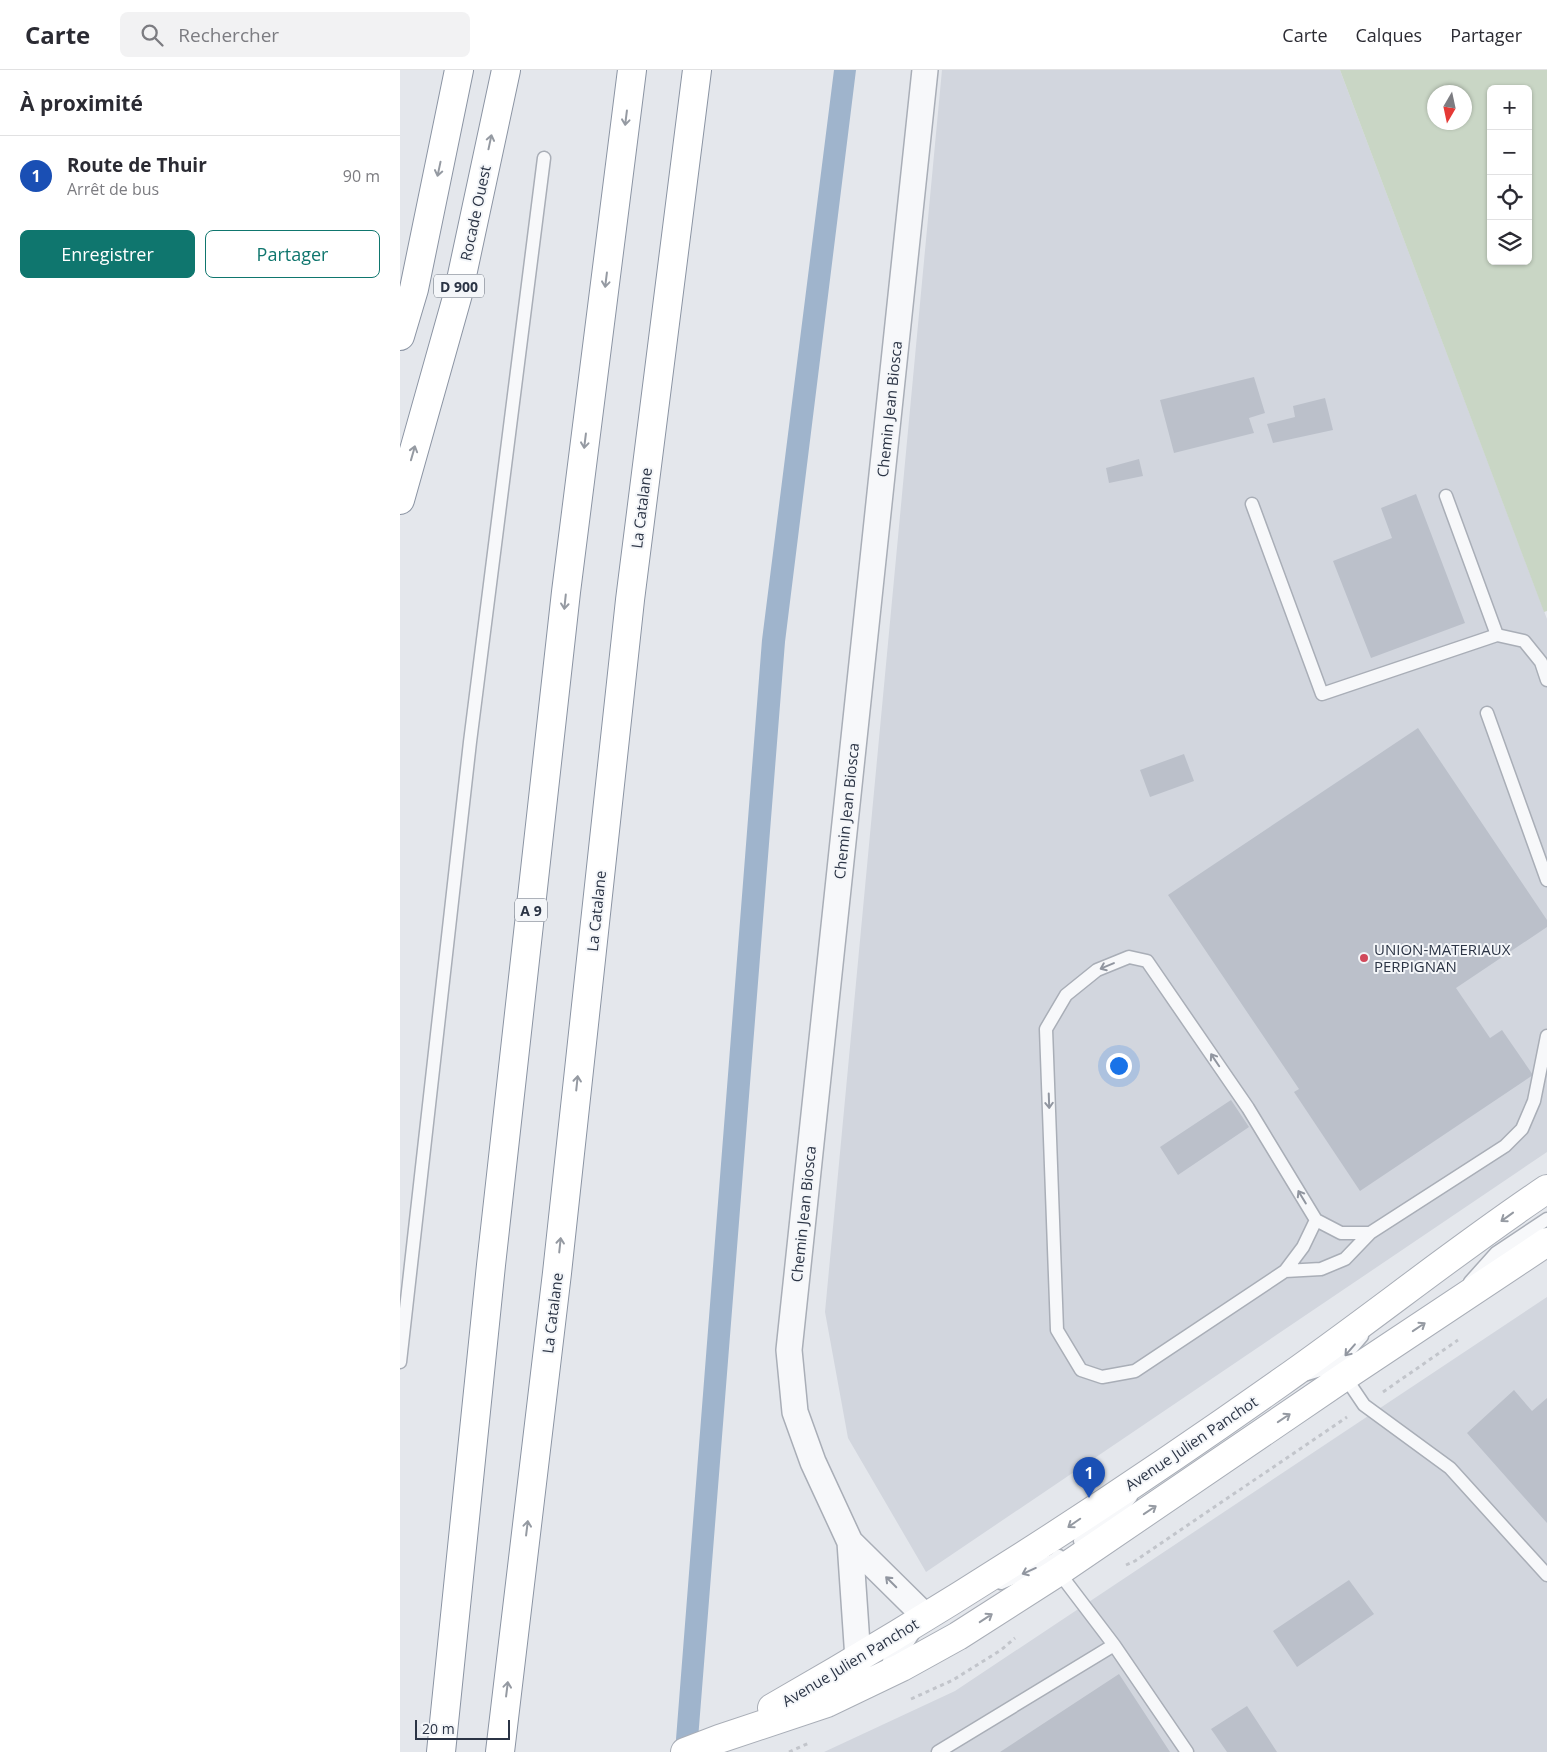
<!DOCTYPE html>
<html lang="fr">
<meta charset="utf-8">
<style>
body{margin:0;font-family:"Open Sans",sans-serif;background:#f2f2f3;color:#2b2b33}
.controls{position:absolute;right:15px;top:15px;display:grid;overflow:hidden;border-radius:8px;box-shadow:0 1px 4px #0004}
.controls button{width:45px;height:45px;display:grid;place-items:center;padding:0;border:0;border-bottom:1px solid #e1e1e2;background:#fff;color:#2b2b33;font:25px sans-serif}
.compass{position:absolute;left:1027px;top:15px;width:45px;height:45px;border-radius:50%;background:#fff;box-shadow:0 1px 4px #0004;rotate:189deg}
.scale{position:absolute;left:15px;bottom:12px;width:95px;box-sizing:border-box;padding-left:5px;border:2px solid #2b3445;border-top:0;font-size:14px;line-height:18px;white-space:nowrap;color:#2b3445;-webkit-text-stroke:4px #f4f6f9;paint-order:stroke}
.you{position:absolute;left:718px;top:995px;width:18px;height:18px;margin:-12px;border:4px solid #fff;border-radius:50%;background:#1a73e8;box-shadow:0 0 0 8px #1a73e833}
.badge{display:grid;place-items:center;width:32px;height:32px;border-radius:50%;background:#0f766e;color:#fff;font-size:16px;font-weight:700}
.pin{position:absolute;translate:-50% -41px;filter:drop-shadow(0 1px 2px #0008)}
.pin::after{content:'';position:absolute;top:26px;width:18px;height:15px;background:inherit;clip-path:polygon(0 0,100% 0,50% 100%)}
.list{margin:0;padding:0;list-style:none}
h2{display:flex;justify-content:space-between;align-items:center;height:65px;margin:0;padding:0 20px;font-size:21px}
h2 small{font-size:16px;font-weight:400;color:#7c7c81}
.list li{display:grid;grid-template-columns:32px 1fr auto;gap:15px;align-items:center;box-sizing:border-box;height:80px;padding:0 20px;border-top:1px solid #e1e1e2}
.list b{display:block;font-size:19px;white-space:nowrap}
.list p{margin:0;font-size:16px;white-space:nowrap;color:#7c7c81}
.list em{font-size:16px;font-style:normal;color:#7c7c81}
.actions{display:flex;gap:10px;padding:15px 20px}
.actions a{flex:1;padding:11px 0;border:1px solid #0f766e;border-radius:8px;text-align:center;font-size:18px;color:#0f766e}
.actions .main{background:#0f766e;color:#fff}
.icon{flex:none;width:28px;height:28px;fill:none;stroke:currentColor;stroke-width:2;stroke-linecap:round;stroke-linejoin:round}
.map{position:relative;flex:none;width:1147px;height:1682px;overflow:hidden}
header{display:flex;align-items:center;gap:30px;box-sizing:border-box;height:70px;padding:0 25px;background:#fff;border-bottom:1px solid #e1e1e2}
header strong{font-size:24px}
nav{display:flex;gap:28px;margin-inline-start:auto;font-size:18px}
.search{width:350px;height:45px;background:#f2f2f3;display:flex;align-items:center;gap:12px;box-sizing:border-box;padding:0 18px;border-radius:8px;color:#7c7c81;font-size:19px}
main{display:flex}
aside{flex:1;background:#fff}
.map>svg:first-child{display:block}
.built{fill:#d2d6de}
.green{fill:#c9d6c5;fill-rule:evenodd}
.water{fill:#9fb4cc}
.building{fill:#bbc0ca}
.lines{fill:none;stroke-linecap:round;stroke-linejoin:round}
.lane-casing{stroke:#a9aeb7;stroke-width:15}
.street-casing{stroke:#a9aeb7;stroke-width:28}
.secondary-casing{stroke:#a9aeb7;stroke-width:30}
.highway-casing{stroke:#8b94a3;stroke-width:30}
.path{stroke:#c2c5cb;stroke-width:3;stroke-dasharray:4 4;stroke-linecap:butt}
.lane{stroke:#f7f8fa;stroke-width:12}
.street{stroke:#f7f8fa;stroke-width:25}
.secondary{stroke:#fff;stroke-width:28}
.highway{stroke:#fff;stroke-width:28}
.oneway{stroke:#959aa2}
.oneway2{stroke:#9196a0}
.poi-dot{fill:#d1495b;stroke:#f4f6f9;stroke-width:2}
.labels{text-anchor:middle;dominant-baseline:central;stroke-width:4;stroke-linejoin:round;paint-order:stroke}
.shield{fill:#f4f6f9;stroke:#676e7b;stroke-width:1}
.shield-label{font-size:14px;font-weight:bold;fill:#2b3445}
.street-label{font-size:15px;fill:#2b3445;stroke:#f4f6f9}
.poi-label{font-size:15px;fill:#2b3445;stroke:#f4f6f9;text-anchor:start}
</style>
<header>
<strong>Carte</strong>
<div class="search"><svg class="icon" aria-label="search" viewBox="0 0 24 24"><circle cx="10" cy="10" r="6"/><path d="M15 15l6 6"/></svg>Rechercher</div>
<nav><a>Carte</a><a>Calques</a><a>Partager</a></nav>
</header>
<main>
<aside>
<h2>À proximité<small></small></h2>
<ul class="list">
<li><span class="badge" style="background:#1a4fb4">1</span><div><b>Route de Thuir</b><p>Arrêt de bus</p></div><em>90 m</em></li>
</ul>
<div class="actions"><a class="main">Enregistrer</a><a>Partager</a></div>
</aside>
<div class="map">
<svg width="1147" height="1682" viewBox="0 0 1147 1682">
<rect width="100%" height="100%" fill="#e4e7ec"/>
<!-- built -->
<path class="built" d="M 542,0 L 940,0 L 1147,549 L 1147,1082 L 526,1502 L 448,1368 L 425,1242 Z
M 1147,1227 L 1147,1682 L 424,1682 L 555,1621 Z"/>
<!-- green -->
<path class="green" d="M 940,0 L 1147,0 L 1147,541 L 1144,542 ZM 1091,19 L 1128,19 L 1128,191 L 1091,191 ZM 1034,22 L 1064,22 L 1064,52 L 1034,52 Z"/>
<!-- water -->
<path class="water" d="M 434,0 L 456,0 L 385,572 L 297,1682 L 275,1682 L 362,570 Z"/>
<!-- building -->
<path class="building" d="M 854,307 L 865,343 L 849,348 L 854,363 L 774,383 L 760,330 Z
M 925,328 L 933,360 L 873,373 L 867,354 L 895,347 L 893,336 Z
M 739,389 L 743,406 L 709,413 L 706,398 Z
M 1016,424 L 1065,553 L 971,588 L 933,491 L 992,468 L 981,438 Z
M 1018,658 L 1147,850 L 1147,857 L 1056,918 L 1090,968 L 1102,960 L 1133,1005 L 960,1121 L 894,1022 L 899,1019 L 768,825 Z
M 784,684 L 794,711 L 750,727 L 740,700 Z
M 831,1030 L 849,1057 L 778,1105 L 760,1077 Z
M 1114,1320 L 1132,1341 L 1147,1328 L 1147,1453 L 1067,1363 Z
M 949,1510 L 974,1544 L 897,1597 L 873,1561 Z
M 719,1604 L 770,1682 L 600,1682 Z
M 847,1636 L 877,1682 L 827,1682 L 811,1659 Z"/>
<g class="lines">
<defs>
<path id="lane" d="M 1046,426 L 1097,565 L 1124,571 L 1141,592 L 1147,610
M 852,434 L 922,624 L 1097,565
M 1087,643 L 1147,810
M 970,1163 L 941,1163 L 916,1150 L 848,1038 L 747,891 L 729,887 L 697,900 L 666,925 L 646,959 L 657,1260 L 681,1300 L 702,1307 L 735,1301 L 885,1201 L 921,1199 L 945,1189 L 970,1163 L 1105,1076 L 1122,1059 L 1134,1031 L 1147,966
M 885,1201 L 903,1177 L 916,1150
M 1070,1212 L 1096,1183 L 1147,1149
M 0,1292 L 70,672 L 144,88
M 937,1295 L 964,1335 L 1050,1398 L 1147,1505
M 907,1304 L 937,1295 L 962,1266
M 680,1471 L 713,1447 L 731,1427
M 657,1500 L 714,1575 L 787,1682
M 601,1513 L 654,1490 L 659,1486
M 489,1591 L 501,1583 L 515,1561
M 538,1682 L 714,1575"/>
<path id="street" d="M 450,1472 L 413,1392 L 395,1342 L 389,1280 L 525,0
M 458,1589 L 450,1472 L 526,1547"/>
<path id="secondary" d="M 372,1638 C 547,1538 717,1428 881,1312 C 971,1249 1056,1180 1147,1119
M 285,1682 L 319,1669 L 427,1633 L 502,1597 L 558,1566 L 658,1502 L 944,1307 L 1147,1172"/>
<path id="highway" d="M 0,266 L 14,219 L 59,0
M 0,430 L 58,224 L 106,0
M 41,1682 L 91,1195 L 166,522 L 232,0
M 100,1682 L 157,1203 L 230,530 L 297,0"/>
</defs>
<!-- lane casing -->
<use href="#lane" class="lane-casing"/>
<!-- street casing -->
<use href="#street" class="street-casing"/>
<!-- secondary casing -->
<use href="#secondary" class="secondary-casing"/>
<!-- highway casing -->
<use href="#highway" class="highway-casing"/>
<!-- path -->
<path class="path" d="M 983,1322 L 1058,1270
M 726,1495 L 735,1491 L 947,1347
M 511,1629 L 553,1610 L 601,1580 L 615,1568
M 389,1682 L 409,1673"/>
<!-- lane -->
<use href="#lane" class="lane"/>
<!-- street -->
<use href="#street" class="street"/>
<!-- secondary -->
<use href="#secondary" class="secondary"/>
<!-- highway -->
<use href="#highway" class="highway"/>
</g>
<!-- one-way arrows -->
<defs><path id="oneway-shaft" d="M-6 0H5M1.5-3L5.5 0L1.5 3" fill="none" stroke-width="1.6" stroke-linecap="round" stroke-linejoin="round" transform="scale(1.25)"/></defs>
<g class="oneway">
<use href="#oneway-shaft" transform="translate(226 48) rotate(97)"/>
<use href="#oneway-shaft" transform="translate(90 72) rotate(-78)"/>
<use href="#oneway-shaft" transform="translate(39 99) rotate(102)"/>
<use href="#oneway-shaft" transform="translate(206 210) rotate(97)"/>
<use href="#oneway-shaft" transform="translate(185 371) rotate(97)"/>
<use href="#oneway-shaft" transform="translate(13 383) rotate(-74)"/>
<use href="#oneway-shaft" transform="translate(165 532) rotate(96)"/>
<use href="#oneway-shaft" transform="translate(177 1013) rotate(-84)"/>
<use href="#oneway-shaft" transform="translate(1107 1147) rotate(144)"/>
<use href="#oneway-shaft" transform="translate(160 1175) rotate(-84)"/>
<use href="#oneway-shaft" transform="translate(1019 1257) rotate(-34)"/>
<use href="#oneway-shaft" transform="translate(884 1348) rotate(-34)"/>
<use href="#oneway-shaft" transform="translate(750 1440) rotate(-34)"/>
<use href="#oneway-shaft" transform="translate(674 1453) rotate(145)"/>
<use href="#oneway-shaft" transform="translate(127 1458) rotate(-83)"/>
<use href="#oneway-shaft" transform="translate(586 1548) rotate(-33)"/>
<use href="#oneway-shaft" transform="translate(107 1619) rotate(-83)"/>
</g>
<g class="oneway2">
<use href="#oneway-shaft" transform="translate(707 896) rotate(157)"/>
<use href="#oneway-shaft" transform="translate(815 990) rotate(-124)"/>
<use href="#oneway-shaft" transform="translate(649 1031) rotate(88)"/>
<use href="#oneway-shaft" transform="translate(902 1127) rotate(-121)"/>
<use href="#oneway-shaft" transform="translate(950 1280) rotate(131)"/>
<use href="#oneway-shaft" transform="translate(629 1501) rotate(156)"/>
<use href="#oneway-shaft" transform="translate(491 1512) rotate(-135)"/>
</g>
<!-- markers -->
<circle class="poi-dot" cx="964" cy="888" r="5"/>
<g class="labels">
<!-- shield labels -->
<g class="shield">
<rect x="34" y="204.5" width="50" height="23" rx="4"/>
<rect x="115" y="828.5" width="32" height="23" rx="4"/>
</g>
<g class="shield-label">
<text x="59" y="216">D 900</text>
<text x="131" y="840">A 9</text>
</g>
<!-- street labels -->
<g class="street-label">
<text transform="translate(75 143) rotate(-78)">Rocade Ouest</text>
<text transform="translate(489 339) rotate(-84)">Chemin Jean Biosca</text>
<text transform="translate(241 438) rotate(-83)">La Catalane</text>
<text transform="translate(446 741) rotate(-84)">Chemin Jean Biosca</text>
<text transform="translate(196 841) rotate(-84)">La Catalane</text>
<text transform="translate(403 1144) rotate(-84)">Chemin Jean Biosca</text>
<text transform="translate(152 1243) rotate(-83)">La Catalane</text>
<text transform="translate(791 1373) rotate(-34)">Avenue Julien Panchot</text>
<text transform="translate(450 1592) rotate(-31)">Avenue Julien Panchot</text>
</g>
<!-- poi labels -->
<g class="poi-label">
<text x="974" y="879">UNION-MATERIAUX<tspan x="974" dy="17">PERPIGNAN</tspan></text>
</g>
</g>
</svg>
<div class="controls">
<button>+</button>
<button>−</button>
<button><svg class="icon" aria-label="locate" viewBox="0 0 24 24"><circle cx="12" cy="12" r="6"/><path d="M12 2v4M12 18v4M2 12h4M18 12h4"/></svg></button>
<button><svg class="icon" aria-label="layers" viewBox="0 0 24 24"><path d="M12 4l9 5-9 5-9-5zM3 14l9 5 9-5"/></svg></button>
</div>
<svg class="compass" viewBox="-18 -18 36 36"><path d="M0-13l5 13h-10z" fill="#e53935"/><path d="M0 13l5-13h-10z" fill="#7c7c81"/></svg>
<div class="scale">20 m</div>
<div class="you"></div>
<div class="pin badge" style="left:689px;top:1428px;background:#1a4fb4">1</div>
</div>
</main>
